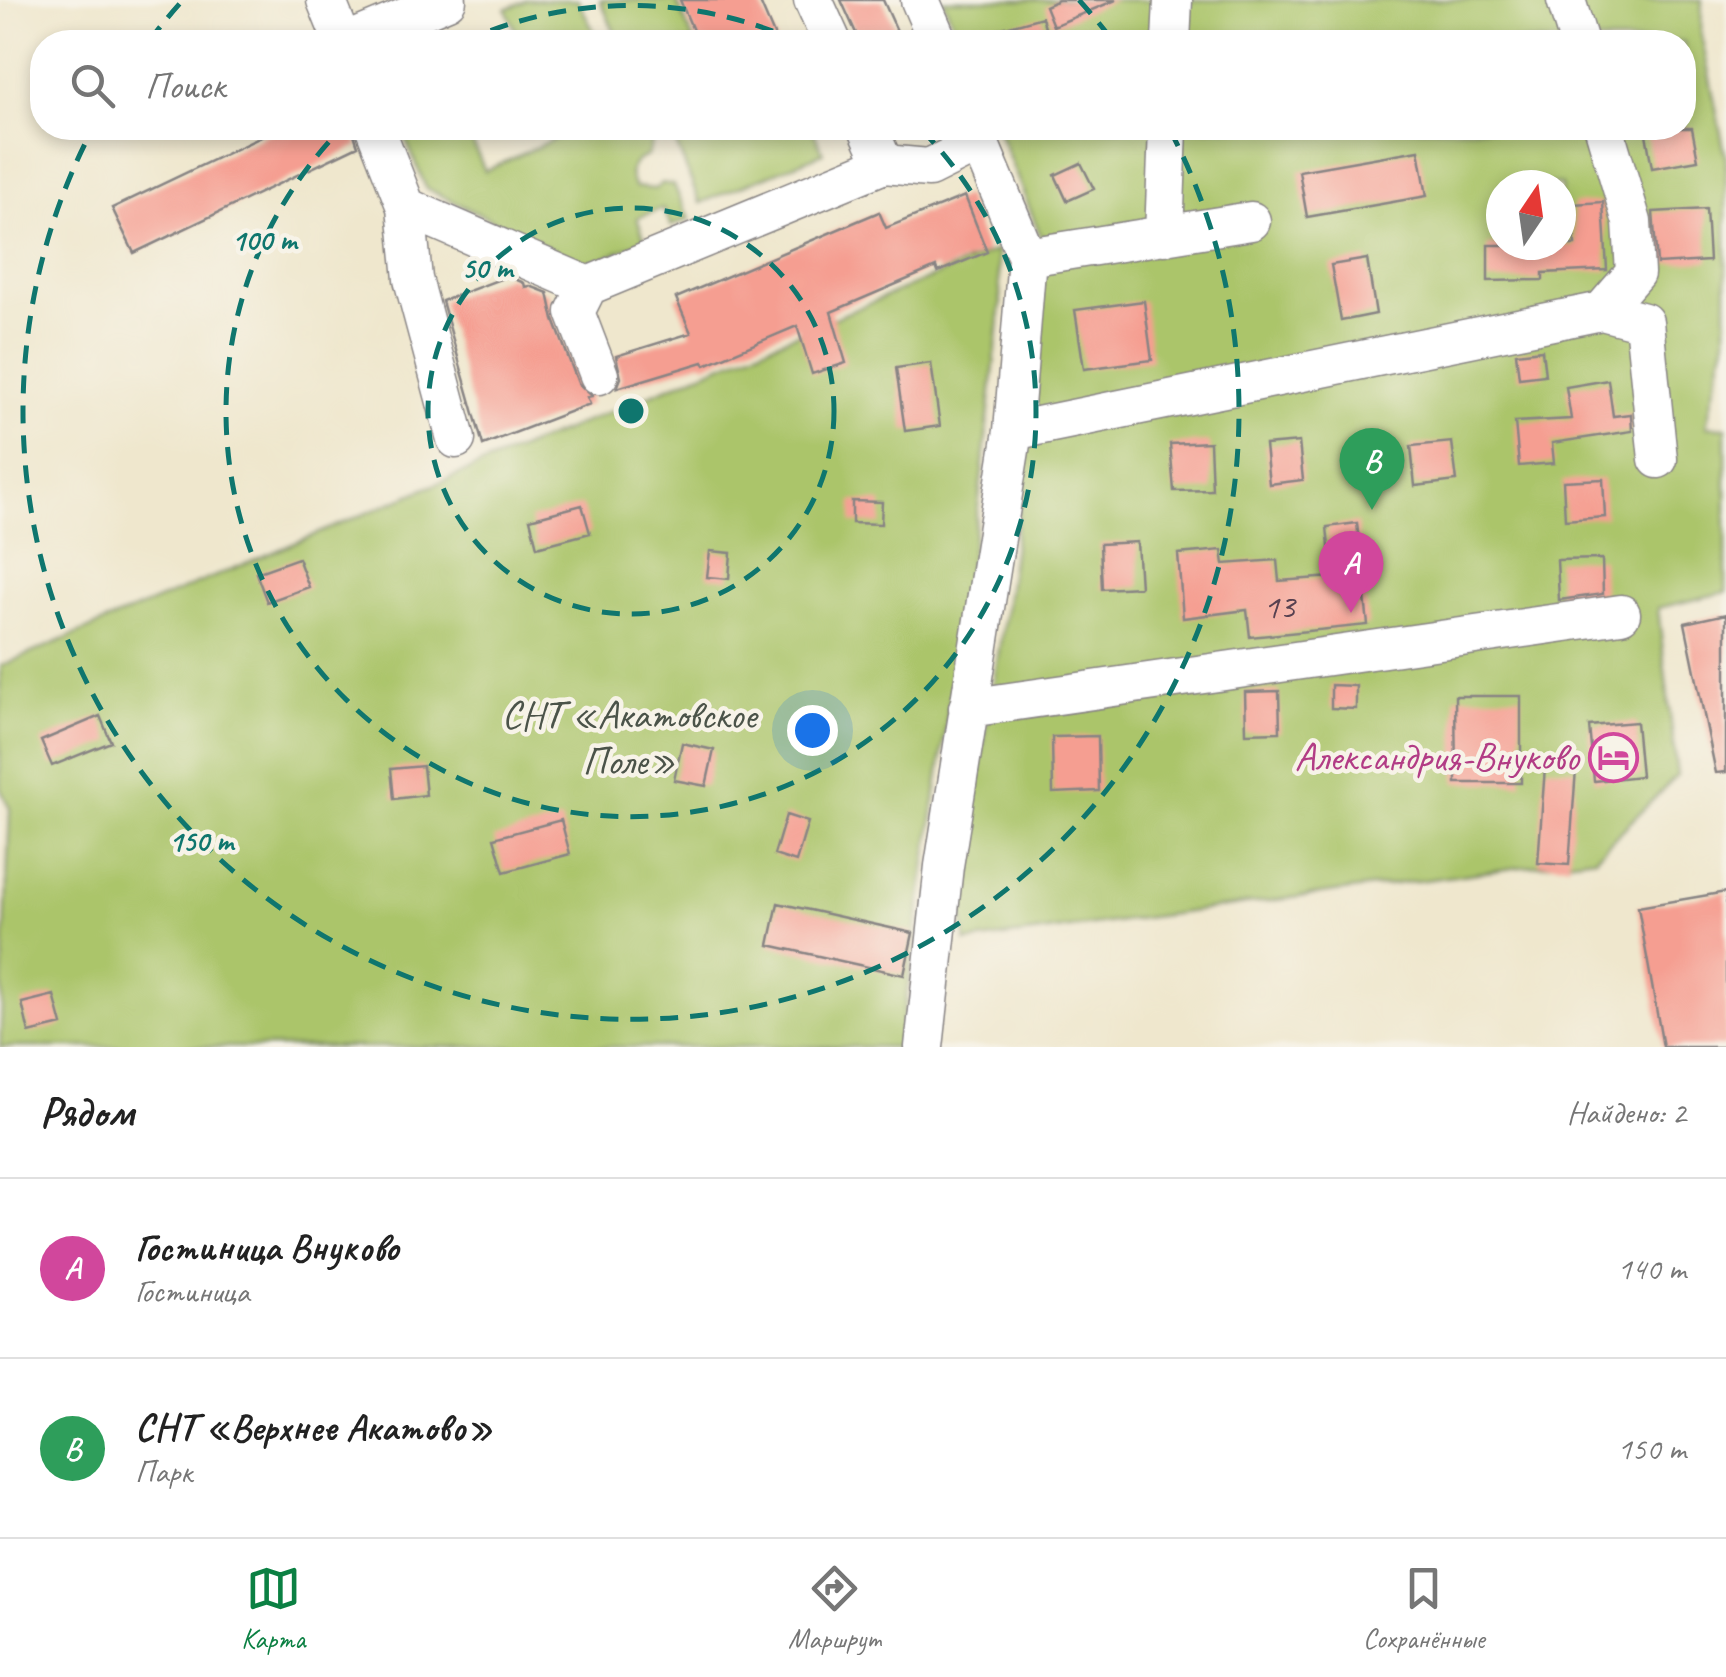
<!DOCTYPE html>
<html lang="ru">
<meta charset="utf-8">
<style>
body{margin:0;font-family:Caveat,sans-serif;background:#f6f6f6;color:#222}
.compass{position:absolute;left:1486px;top:170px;width:90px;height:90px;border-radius:50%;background:#fff;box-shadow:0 5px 15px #0003;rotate:13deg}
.you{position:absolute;left:812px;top:730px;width:35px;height:35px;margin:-25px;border:8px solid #fff;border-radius:50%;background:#1a73e8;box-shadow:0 0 0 15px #1a73e833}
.badge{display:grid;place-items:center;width:65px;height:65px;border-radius:50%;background:#0b8043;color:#fff;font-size:32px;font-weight:700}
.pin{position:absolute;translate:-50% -82px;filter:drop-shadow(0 2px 5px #0008)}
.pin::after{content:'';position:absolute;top:52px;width:35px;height:30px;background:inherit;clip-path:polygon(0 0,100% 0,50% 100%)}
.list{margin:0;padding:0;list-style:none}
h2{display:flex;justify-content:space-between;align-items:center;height:130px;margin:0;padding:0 40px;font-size:42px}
h2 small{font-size:32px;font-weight:400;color:#767676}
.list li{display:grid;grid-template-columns:65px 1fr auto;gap:30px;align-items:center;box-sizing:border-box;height:180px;padding:0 40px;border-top:2px solid #e0e0e0}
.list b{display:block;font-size:38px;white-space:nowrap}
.list p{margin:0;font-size:32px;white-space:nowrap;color:#767676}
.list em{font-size:32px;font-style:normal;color:#767676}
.icon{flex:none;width:55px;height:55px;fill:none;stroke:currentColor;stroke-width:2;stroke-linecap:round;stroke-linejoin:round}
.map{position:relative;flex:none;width:1726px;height:1047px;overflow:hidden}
.search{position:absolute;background:#fff;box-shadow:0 5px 15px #0003;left:30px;right:30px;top:30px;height:110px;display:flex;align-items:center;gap:25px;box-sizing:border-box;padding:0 35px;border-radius:40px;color:#767676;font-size:38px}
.sheet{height:490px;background:#fff}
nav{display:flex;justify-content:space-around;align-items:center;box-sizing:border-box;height:140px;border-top:2px solid #e0e0e0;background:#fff;font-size:28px;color:#767676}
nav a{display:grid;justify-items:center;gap:5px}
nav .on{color:#0b8043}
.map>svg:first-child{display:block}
.green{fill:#abc56b;stroke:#667453;stroke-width:2.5;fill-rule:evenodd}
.building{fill:#f59e91}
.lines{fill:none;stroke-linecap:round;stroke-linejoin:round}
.minor-casing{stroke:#888484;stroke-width:41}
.minor{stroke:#fff;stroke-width:38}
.ring{fill:none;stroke:#0f766e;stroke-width:5;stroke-dasharray:18 12}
.labels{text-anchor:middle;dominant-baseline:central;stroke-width:9;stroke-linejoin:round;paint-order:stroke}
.number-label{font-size:35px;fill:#574150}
.park-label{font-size:40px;fill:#4b5349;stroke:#f7f3e8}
.hotel-label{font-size:40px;fill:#b23c85;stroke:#f7f3e8;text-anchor:end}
.centre{fill:#0f766e;stroke:#f7f3e8;stroke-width:5}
.ring-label{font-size:30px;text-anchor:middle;font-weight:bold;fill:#0f766e;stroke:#f7f3e8;stroke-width:9;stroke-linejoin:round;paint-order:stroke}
</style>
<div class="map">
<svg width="1726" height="1047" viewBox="0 0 1726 1047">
<rect width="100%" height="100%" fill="#f7f3e8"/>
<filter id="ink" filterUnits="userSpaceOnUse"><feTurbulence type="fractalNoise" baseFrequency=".01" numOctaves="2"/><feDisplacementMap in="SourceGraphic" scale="20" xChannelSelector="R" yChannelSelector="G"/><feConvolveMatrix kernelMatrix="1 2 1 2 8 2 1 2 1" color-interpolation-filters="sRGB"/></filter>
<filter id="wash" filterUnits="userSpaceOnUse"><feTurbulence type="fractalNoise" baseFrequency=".0048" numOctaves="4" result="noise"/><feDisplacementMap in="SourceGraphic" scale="40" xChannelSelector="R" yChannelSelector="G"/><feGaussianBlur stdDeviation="2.25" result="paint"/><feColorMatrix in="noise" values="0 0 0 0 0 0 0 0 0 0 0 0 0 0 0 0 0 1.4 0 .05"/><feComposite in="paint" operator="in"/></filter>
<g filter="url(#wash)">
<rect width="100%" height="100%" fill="#efe7cd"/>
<!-- green -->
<path class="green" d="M 527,0 L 578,0 L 599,42 L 521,42 L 506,9 Z
M 600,0 L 676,0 L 694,42 L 619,42 Z
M 943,0 L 1702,0 L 1701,34 L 1726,158 L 1726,338 L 1706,426 L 1726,427 L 1726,592 L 1658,608 L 1677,776 L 1595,857 L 966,942 L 960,890 L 1003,625 L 1035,391 L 1042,239 L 997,128 L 1684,128 L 1684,42 L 961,42 ZM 1501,185 L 1561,185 L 1561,245 L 1501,245 Z
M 401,128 L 466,128 L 485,171 L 561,136 L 558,128 L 643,128 L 652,144 L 647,156 C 631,161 626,173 635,187 L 656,189 L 662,183 L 674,185 L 689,219 L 671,226 L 663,208 L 637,218 L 645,240 L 587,266 L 426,188 Z
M 688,128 L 812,128 L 823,153 L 700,203 L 672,133 Z
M 997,250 L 1001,303 L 979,500 L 899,1047 L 0,1047 L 10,809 L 0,788 L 0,666 Z"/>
<g id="blocks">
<!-- building -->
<path class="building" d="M 680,0 L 759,0 L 777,42 L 698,42 Z
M 841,0 L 883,0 L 902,42 L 860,42 Z
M 1058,0 L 1116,0 L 1053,26 L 1045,6 Z
M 1042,17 L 1049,42 L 974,42 L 973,36 Z
M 280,128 L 352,128 L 358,146 L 134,253 L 112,208 Z
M 1645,128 L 1692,128 L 1698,160 L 1652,168 Z
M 1419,150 L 1427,196 L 1307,217 L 1299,171 Z
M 1081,163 L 1094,189 L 1067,201 L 1055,175 Z
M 965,196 L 987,252 L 938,272 L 936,267 L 831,312 L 846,363 L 812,374 L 797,326 L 705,365 L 703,362 L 617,388 L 621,378 L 616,356 L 691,333 L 676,298 L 879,212 L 886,228 Z
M 1603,202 L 1607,270 L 1543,273 L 1543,280 L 1488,281 L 1488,245 L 1575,245 L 1573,204 Z
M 1706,209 L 1709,261 L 1657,264 L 1653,212 Z
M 1367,259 L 1376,314 L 1341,321 L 1331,265 Z
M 508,276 L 524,283 L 525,287 L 530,286 L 548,293 L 554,320 L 578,383 L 592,396 L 587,397 L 590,404 L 483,445 L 442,301 Z
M 1144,301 L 1152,360 L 1084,369 L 1075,310 Z
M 1542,350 L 1545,375 L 1519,378 L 1516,353 Z
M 931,363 L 940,426 L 905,431 L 896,368 Z
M 1608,380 L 1613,416 L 1631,414 L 1632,431 L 1552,443 L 1554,463 L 1519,466 L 1515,422 L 1571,419 L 1566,387 Z
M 1210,442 L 1212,490 L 1174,491 L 1170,444 Z
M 1299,442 L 1303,480 L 1269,484 L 1265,445 Z
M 1452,442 L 1457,481 L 1415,486 L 1411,446 Z
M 1603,479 L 1605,517 L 1565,520 L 1563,481 Z
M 852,501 L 882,502 L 881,524 L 852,523 Z
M 582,505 L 590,533 L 537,547 L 530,519 Z
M 1357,523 L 1368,625 L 1250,637 L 1247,610 L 1183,618 L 1178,554 L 1222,550 L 1224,564 L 1277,560 L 1279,581 L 1332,577 L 1327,527 Z
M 1137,542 L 1140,587 L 1102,589 L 1100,544 Z
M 710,551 L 731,553 L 729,579 L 707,577 Z
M 298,558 L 309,587 L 267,602 L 256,573 Z
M 1602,559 L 1603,594 L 1559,600 L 1557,560 Z
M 1726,614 L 1726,772 L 1716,773 L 1685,623 Z
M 1331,685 L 1356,686 L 1356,709 L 1331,708 Z
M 1279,691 L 1280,732 L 1246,733 L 1245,692 Z
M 1455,696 L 1521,696 L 1521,783 L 1456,783 Z
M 100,716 L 111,742 L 52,766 L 41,741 Z
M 1636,722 L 1641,776 L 1594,781 L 1589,726 Z
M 1098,736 L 1099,791 L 1053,793 L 1052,737 Z
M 682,743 L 714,750 L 706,786 L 674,780 Z
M 423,766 L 426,795 L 394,799 L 391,769 Z
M 1545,767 L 1576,769 L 1569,865 L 1538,863 Z
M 786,815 L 808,822 L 796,862 L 774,855 Z
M 561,820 L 570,854 L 504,872 L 494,838 Z
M 1726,892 L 1726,1047 L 1663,1047 L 1638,907 Z
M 778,903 L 913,933 L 904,975 L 769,945 Z
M 54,995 L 62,1025 L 29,1033 L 22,1003 Z"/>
</g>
</g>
<g filter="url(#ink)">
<use href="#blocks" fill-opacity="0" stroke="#888484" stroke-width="2.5"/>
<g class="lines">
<defs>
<path id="minor" d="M 326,0 L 343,42
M 813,0 L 832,42
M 920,0 L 938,42
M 1566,0 L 1579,42
M 347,42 L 447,0
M 1171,42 L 1173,0
M 375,128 L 406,207 L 413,279 L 456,439
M 868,128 L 884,164 L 929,168 L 979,143
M 406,207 L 588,286 L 884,164
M 1164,236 L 1168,128
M 1027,257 L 1251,221
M 588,286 L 575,312 L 599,375
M 1602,311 L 1644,322 L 1658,459
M 1013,431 L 1602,311 L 1635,273 L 1632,222 L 1604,128
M 968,708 L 1621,614
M 924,1047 L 944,866 L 1013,431 L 1027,257 L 973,128"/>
</defs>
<!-- minor casing -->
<use href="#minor" class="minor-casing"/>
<!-- minor -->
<use href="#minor" class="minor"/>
</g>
</g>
<!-- distance rings -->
<g class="ring">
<circle cx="631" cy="411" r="203"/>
<path d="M463 42A405 405 0 0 1 799 42M922 130A405 405 0 1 1 340 130"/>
<path d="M149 41A608 608 0 0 1 183 0M1079 0A608 608 0 0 1 1113 41M1170 130A608 608 0 1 1 92 130"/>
</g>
<!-- icons -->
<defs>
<symbol id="hotel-ring" viewBox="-11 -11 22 22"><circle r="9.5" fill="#f7f3e8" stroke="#d1479c" stroke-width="1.5"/><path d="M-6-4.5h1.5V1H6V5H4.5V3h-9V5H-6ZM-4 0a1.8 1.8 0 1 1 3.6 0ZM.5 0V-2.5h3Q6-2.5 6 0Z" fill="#d1479c"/></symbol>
</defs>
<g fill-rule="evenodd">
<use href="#hotel-ring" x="1586" y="730" width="55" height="55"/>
</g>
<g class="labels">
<!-- number labels -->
<g class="number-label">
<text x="1279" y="606">13</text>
</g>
<!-- park labels -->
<g class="park-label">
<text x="629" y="715">СНТ «Акатовское<tspan x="629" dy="46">Поле»</tspan></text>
</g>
<!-- hotel labels -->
<g class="hotel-label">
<text x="1579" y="757">Александрия-Внуково</text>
</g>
</g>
<circle cx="631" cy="411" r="15" class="centre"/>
<g class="ring-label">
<text x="264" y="250">100 m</text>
<text x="487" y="278">50 m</text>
<text x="201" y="851">150 m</text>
</g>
</svg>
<svg class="compass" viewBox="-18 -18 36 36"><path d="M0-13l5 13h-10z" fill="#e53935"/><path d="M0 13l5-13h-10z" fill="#767676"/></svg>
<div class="you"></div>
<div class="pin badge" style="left:1351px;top:613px;background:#d1479c">A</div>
<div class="pin badge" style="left:1372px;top:510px;background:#2e9e5b">B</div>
<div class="search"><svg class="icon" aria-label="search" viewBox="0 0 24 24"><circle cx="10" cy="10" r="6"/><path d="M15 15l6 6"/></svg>Поиск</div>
</div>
<section class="sheet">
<h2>Рядом<small>Найдено: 2</small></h2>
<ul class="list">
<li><span class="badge" style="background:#d1479c">A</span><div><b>Гостиница Внуково</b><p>Гостиница</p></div><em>140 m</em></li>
<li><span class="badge" style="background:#2e9e5b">B</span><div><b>СНТ «Верхнее Акатово»</b><p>Парк</p></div><em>150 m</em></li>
</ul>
</section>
<nav>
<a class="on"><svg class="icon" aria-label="map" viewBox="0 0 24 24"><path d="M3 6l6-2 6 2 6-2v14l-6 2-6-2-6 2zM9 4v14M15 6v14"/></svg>Карта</a>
<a><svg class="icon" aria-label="directions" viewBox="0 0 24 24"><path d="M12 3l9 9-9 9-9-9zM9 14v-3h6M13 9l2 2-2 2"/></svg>Маршрут</a>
<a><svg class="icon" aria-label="saved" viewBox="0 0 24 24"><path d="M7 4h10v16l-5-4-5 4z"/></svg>Сохранённые</a>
</nav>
